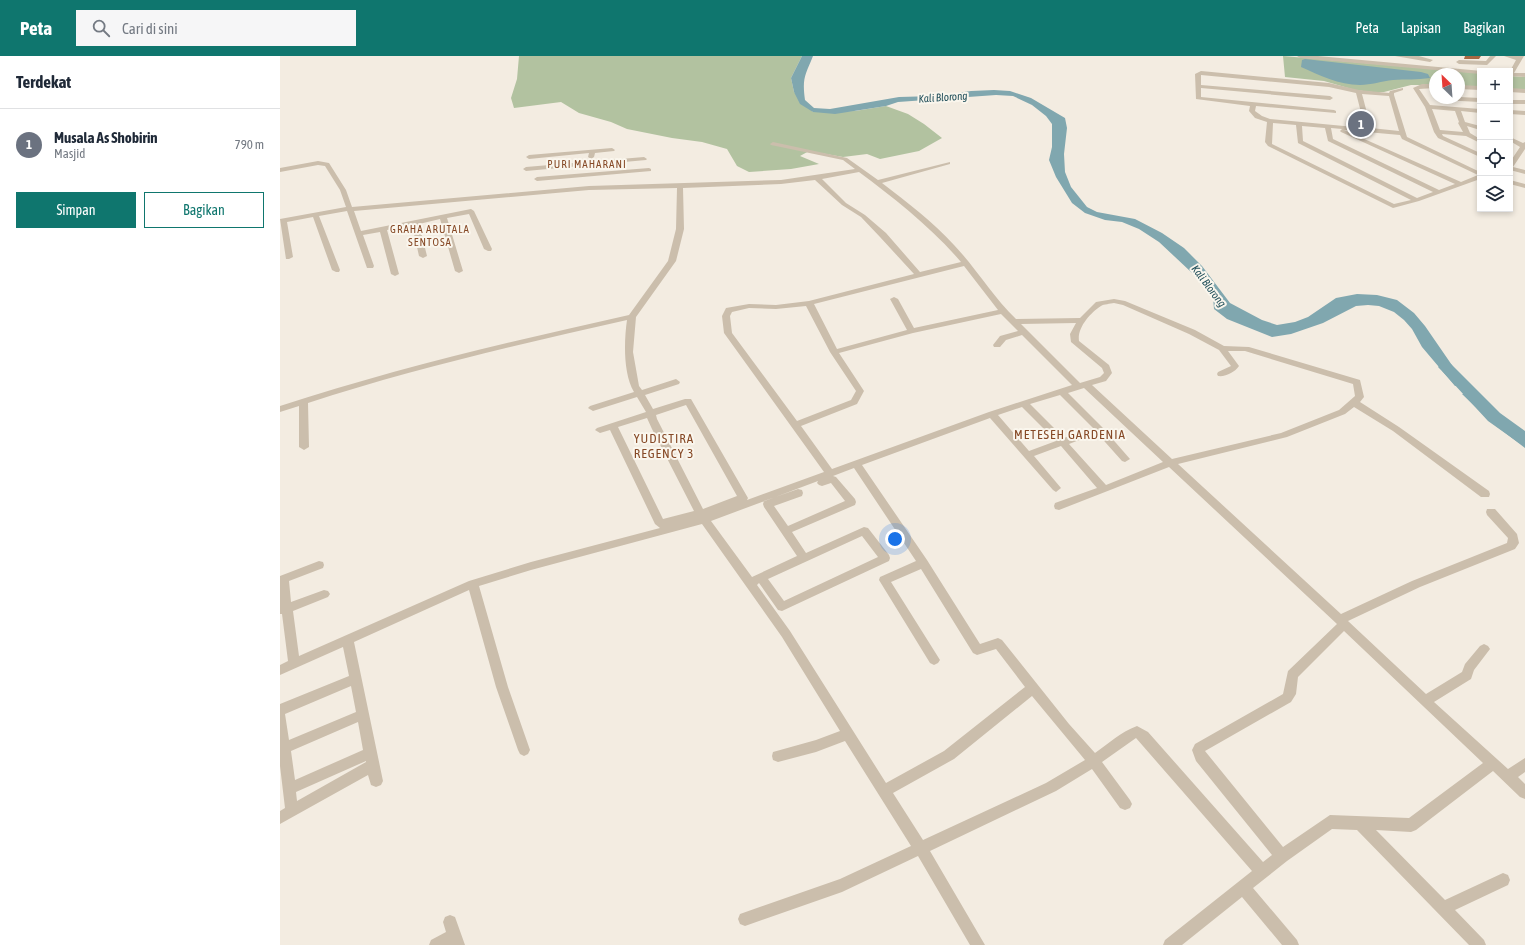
<!DOCTYPE html>
<html lang="id">
<meta charset="utf-8">
<style>
body{margin:0;font-family:"Asap Condensed",sans-serif;background:#f6f6f7;color:#1f2937}
.controls{position:absolute;right:12px;top:12px;display:grid;overflow:hidden;border-radius:0px;box-shadow:0 2px 6px #0003}
.controls button{width:36px;height:36px;display:grid;place-items:center;padding:0;border:0;border-bottom:1px solid #e0e1e3;background:#fff;color:#1f2937;font:20px sans-serif}
.compass{position:absolute;left:1149px;top:12px;width:36px;height:36px;border-radius:50%;background:#fff;box-shadow:0 2px 6px #0003;rotate:335deg}
.you{position:absolute;left:615px;top:483px;width:14px;height:14px;margin:-10px;border:3px solid #fff;border-radius:50%;background:#1a73e8;box-shadow:0 0 0 6px #1a73e833}
.badge{display:grid;place-items:center;width:26px;height:26px;border-radius:50%;background:#0f766e;color:#fff;font-size:13px;font-weight:700}
.pin{position:absolute;translate:-50% -50%;border:2px solid #fff;box-shadow:0 1px 4px #0006}
.list{margin:0;padding:0;list-style:none}
h2{display:flex;justify-content:space-between;align-items:center;height:52px;margin:0;padding:0 16px;font-size:17px}
h2 small{font-size:13px;font-weight:400;color:#747a83}
.list li{display:grid;grid-template-columns:26px 1fr auto;gap:12px;align-items:center;box-sizing:border-box;height:72px;padding:0 16px;border-top:1px solid #e0e1e3}
.list b{display:block;font-size:15px;white-space:nowrap}
.list p{margin:0;font-size:13px;white-space:nowrap;color:#747a83}
.list em{font-size:13px;font-style:normal;color:#747a83}
.actions{display:flex;gap:8px;padding:12px 16px}
.actions a{flex:1;padding:9px 0;border:1px solid #0f766e;border-radius:0px;text-align:center;font-size:14px;color:#0f766e}
.actions .main{background:#0f766e;color:#fff}
.icon{flex:none;width:22px;height:22px;fill:none;stroke:currentColor;stroke-width:2;stroke-linecap:round;stroke-linejoin:round}
.map{position:relative;flex:none;width:1245px;height:889px;overflow:hidden}
header{display:flex;align-items:center;gap:24px;box-sizing:border-box;height:56px;padding:0 20px;background:#0f766e;color:#fff}
header strong{font-size:19px}
nav{display:flex;gap:22px;margin-inline-start:auto;font-size:14px}
.search{width:280px;height:36px;background:#f6f6f7;display:flex;align-items:center;gap:10px;box-sizing:border-box;padding:0 14px;border-radius:0px;color:#747a83;font-size:15px}
main{display:flex}
aside{flex:1;background:#fff}
.map>svg:first-child{display:block}
.green{fill:#b2c2a0}
.water{fill:#80a7af}
.lines{fill:none;stroke-linecap:round;stroke-linejoin:round}
.river{fill:#80a7af;fill-rule:evenodd}
.street{fill:#cbbeac;fill-rule:evenodd}
.wall{fill:#a76844}
.labels{text-anchor:middle;dominant-baseline:central;stroke-width:4;stroke-linejoin:round;paint-order:stroke}
.far-water-label{font-size:11px;font-style:italic;fill:#214f5a;stroke:#faf6ed}
.far-neighbourhood-label{font-size:11px;letter-spacing:1px;fill:#864926;stroke:#faf6ed}
.neighbourhood-label{font-size:13px;letter-spacing:1px;fill:#864926;stroke:#faf6ed}
</style>
<header>
<strong>Peta</strong>
<div class="search"><svg class="icon" aria-label="search" viewBox="0 0 24 24"><circle cx="10" cy="10" r="6"/><path d="M15 15l6 6"/></svg>Cari di sini</div>
<nav><a>Peta</a><a>Lapisan</a><a>Bagikan</a></nav>
</header>
<main>
<aside>
<h2>Terdekat<small></small></h2>
<ul class="list">
<li><span class="badge" style="background:#6b7280">1</span><div><b>Musala As Shobirin</b><p>Masjid</p></div><em>790 m</em></li>
</ul>
<div class="actions"><a class="main">Simpan</a><a>Bagikan</a></div>
</aside>
<div class="map">
<svg width="1245" height="889" viewBox="0 0 1245 889">
<rect width="100%" height="100%" fill="#f3ece1"/>
<!-- green -->
<path class="green" d="M 239,0 L 522,0 L 511,22 L 514,36 L 533,56 L 575,55 L 606,50 L 628,58 L 644,68 L 662,82 L 639,95 L 600,103 L 587,98 L 563,101 L 529,95 L 520,100 L 539,108 L 511,113 L 469,116 L 457,110 L 447,93 L 422,86 L 392,82 L 347,73 L 331,66 L 299,57 L 281,46 L 234,52 L 231,42 L 237,23 Z
M 1003,0 L 1200,17 L 1200,31 L 1179,30 L 1179,18 L 1155,18 L 1155,29 L 1131,29 L 1104,36 L 1092,36 L 1075,34 L 1044,25 L 1005,21 Z
M 1230,20 L 1245,21 L 1245,33 L 1230,33 Z"/>
<!-- water -->
<path class="water" d="M 522,0 L 533,0 C 525,20 522,22 525,44 L 534,52 L 550,53 L 619,41 L 655,40 L 691,35 L 714,34 L 730,35 L 751,42 L 785,62 L 787,72 L 784,98 L 785,116 L 791,131 L 807,151 L 817,156 L 855,163 L 882,177 L 904,192 L 922,210 L 950,247 L 982,264 L 997,269 L 1015,266 L 1028,261 L 1056,242 L 1077,238 L 1097,239 L 1117,244 L 1134,257 L 1145,270 L 1176,315 L 1189,328 L 1175,330 L 1142,291 L 1132,273 L 1124,264 L 1114,256 L 1099,250 L 1088,249 L 1076,250 L 1043,267 L 1011,278 L 992,281 L 947,263 L 934,253 L 933,241 L 926,230 L 879,186 L 859,173 L 842,166 L 825,164 L 805,157 L 792,147 L 776,121 L 769,104 L 772,91 L 772,68 L 766,60 L 752,49 L 733,40 L 716,39 L 618,46 L 606,50 L 555,58 L 533,56 L 520,48 L 514,36 L 511,22 Z
M 1025,3 L 1141,16 L 1148,18 L 1150,22 C 1137,24 1125,23 1113,24 C 1102,25 1091,29 1080,29 C 1059,29 1039,19 1021,11 L 1022,4 Z
M 1194,336 L 1220,360 L 1245,377 L 1245,392 L 1211,366 L 1182,338 Z"/>
<g class="lines">
<!-- river -->
<path class="river" d="M 1166,306 L 1171,308 L 1220,357 L 1245,375 L 1245,389 L 1239,387 L 1208,365 L 1161,314 L 1158,311 L 1161,308 Z"/>
<!-- street -->
<path class="street" d="M 1017,0 L 1038,0 L 1202,15 L 1200,15 L 1200,18 L 1020,2 Z
M 1115,0 L 1139,0 L 1153,4 L 1150,6 Z
M 1210,0 L 1216,0 L 1207,9 L 1179,8 L 1176,6 L 1179,4 L 1206,5 Z
M 1224,0 L 1244,0 L 1234,17 L 1245,17 L 1245,21 L 1230,20 L 1230,15 L 1236,4 Z
M 921,15 L 1049,27 L 1079,34 L 1109,37 L 1110,35 L 1123,32 L 1123,34 L 1114,37 L 1114,39 L 1127,81 L 1200,116 L 1200,123 L 1139,145 L 1113,152 L 988,90 L 985,86 L 987,66 L 975,62 L 969,55 L 970,50 L 916,43 L 915,18 ZM 921,19 L 1049,31 L 1076,37 L 1085,72 L 990,63 L 982,60 L 975,55 L 976,50 L 1056,57 L 1056,55 L 1054,54 L 921,41 L 921,32 L 1050,44 L 1053,42 L 1050,40 L 921,29 ZM 1082,38 L 1109,40 L 1119,75 L 1091,72 ZM 993,67 L 1016,69 L 1018,87 L 1131,144 L 1114,148 L 992,88 ZM 1022,70 L 1045,72 L 1048,85 L 1153,136 L 1137,142 L 1023,85 ZM 1051,72 L 1062,73 L 1060,75 L 1061,76 L 1175,128 L 1159,134 L 1053,83 ZM 1064,74 L 1120,79 L 1122,83 L 1198,119 L 1181,126 Z
M 1142,28 L 1155,28 L 1155,32 L 1139,33 L 1150,49 L 1200,53 L 1200,57 L 1181,55 L 1185,66 L 1200,70 L 1200,74 L 1187,70 L 1190,77 L 1200,83 L 1200,87 L 1186,80 L 1162,78 L 1163,80 L 1200,97 L 1200,101 L 1158,82 L 1154,76 L 1145,51 L 1133,32 ZM 1152,53 L 1175,55 L 1179,66 L 1178,67 L 1183,76 L 1160,74 Z
M 1179,29 L 1200,30 L 1200,34 L 1179,33 Z
M 1230,32 L 1245,33 L 1245,37 L 1230,36 Z
M 1179,41 L 1200,42 L 1200,46 L 1161,44 L 1158,42 Z
M 1230,44 L 1245,44 L 1245,48 L 1230,48 Z
M 1230,54 L 1245,55 L 1245,59 L 1230,58 Z
M 1230,81 L 1243,87 L 1245,86 L 1245,93 L 1233,111 L 1245,114 L 1245,118 L 1230,114 L 1230,106 L 1240,91 L 1230,85 Z
M 493,86 L 567,102 L 598,124 L 670,106 L 670,108 L 602,127 C 627,146 653,166 674,189 C 696,212 713,241 736,263 L 800,262 L 816,246 L 834,243 L 845,245 L 915,274 L 944,290 L 969,291 L 1080,324 L 1084,341 L 1080,346 L 1119,371 L 1209,435 L 1210,438 L 1209,441 L 1201,441 L 1113,375 L 1074,351 L 1065,358 L 1007,381 L 898,408 L 1061,558 L 1132,525 L 1227,487 L 1228,482 L 1207,459 L 1206,456 L 1207,453 L 1215,453 L 1237,478 L 1239,487 L 1235,493 L 1140,531 L 1068,565 L 1146,638 L 1182,616 L 1185,608 L 1200,590 L 1204,588 L 1208,590 L 1210,593 L 1194,614 L 1191,623 L 1154,646 L 1228,713 L 1245,702 L 1245,716 L 1238,721 L 1245,728 L 1245,743 L 1240,741 L 1213,715 L 1136,774 L 1131,776 L 1096,774 L 1165,844 L 1223,817 L 1228,819 L 1230,824 L 1228,829 L 1175,854 L 1204,884 L 1206,889 L 1189,889 L 1077,774 L 1052,773 L 1007,805 L 973,832 L 1017,884 L 1019,889 L 1002,889 L 962,841 L 902,889 L 883,889 L 885,884 L 972,815 L 856,682 L 822,706 L 850,744 L 852,748 L 850,752 L 845,754 L 840,752 L 812,713 L 776,735 L 650,795 L 705,889 L 690,889 L 638,800 L 562,836 L 465,870 L 460,868 L 458,863 L 460,858 L 560,823 L 631,790 L 565,685 L 536,696 L 498,706 L 493,704 L 492,700 L 493,696 L 536,684 L 560,675 L 502,581 L 422,468 L 251,514 L 199,530 L 228,631 L 250,694 L 248,698 L 244,700 L 240,698 L 238,694 L 216,631 L 189,534 L 74,586 L 103,725 L 101,729 L 96,731 L 91,729 L 88,719 L 0,768 L 0,755 L 5,752 L 0,710 L 0,648 L 69,620 L 63,591 L 0,619 L 0,609 L 8,605 L 2,558 L 0,558 L 0,520 L 39,505 L 43,506 L 44,509 L 43,512 L 9,525 L 11,546 L 44,534 L 48,535 L 50,538 L 48,541 L 13,555 L 19,600 L 189,525 L 251,506 L 380,472 L 375,468 L 330,374 L 320,377 L 315,374 L 317,372 L 366,356 L 357,341 L 313,355 L 308,352 L 310,350 L 354,336 C 343,317 344,285 347,264 C 240,288 132,313 28,347 L 29,391 L 24,394 L 19,391 L 19,350 L 0,356 L 0,350 C 114,313 232,285 349,259 L 388,205 L 396,173 L 397,132 L 309,134 L 74,155 L 81,175 L 191,153 L 194,155 L 212,193 L 211,195 L 208,195 L 204,193 L 189,158 L 167,162 L 183,215 L 179,217 L 175,215 L 160,163 L 139,168 L 147,200 L 143,202 L 139,200 L 132,169 L 107,174 L 119,218 L 115,220 L 111,218 L 100,176 L 83,179 L 94,210 L 93,212 L 87,212 L 67,155 L 39,160 L 60,214 L 59,216 L 56,216 L 52,214 L 33,161 L 7,166 L 13,201 L 9,203 L 6,203 L 0,163 L 66,151 L 60,134 L 45,110 L 38,109 L 0,116 L 0,112 L 38,105 L 49,107 L 66,134 L 72,151 L 309,130 L 501,124 L 575,113 L 563,104 L 491,89 L 490,88 ZM 579,116 C 614,142 651,171 681,206 L 640,216 L 606,177 L 585,159 L 566,147 L 542,123 ZM 535,124 L 562,149 L 581,161 L 600,181 L 634,218 L 529,245 L 496,249 L 469,248 L 446,252 L 442,260 L 444,277 L 544,416 L 467,444 L 468,442 L 411,343 L 405,343 L 373,353 L 365,339 L 399,328 L 400,326 L 396,323 L 362,334 L 359,330 L 353,296 L 356,261 L 396,205 L 404,173 L 403,132 L 501,128 ZM 684,210 L 718,254 L 634,272 L 618,243 L 614,241 L 610,243 L 627,274 L 557,293 L 534,248 ZM 834,247 L 843,249 L 909,278 L 939,294 L 951,310 L 938,316 L 937,318 L 938,320 C 946,321 955,316 959,310 L 948,295 L 965,295 L 1073,328 L 1075,340 L 1059,354 L 1001,377 L 892,403 L 812,329 L 826,325 L 832,317 L 829,309 L 799,285 C 797,272 810,257 821,250 C 824,248 830,248 834,247 ZM 526,250 L 550,296 L 576,335 L 571,344 L 517,365 L 452,277 L 450,260 L 452,256 L 469,252 L 496,253 ZM 721,258 L 738,275 L 720,280 L 713,289 L 714,291 L 720,291 L 726,284 L 742,279 L 792,329 L 709,356 L 552,413 L 521,370 L 577,348 L 584,335 L 559,297 L 633,277 ZM 796,267 L 790,278 L 791,286 L 822,312 L 824,317 L 820,321 L 800,327 L 741,268 ZM 804,332 L 883,406 L 826,429 L 789,388 L 817,377 L 842,405 L 845,406 L 850,403 L 822,371 L 788,337 ZM 780,339 L 813,372 L 784,382 L 750,348 ZM 406,349 L 457,440 L 423,453 L 377,363 L 376,359 ZM 742,351 L 776,385 L 749,395 L 718,359 ZM 367,362 L 372,373 L 414,455 L 383,463 L 338,371 ZM 710,362 L 773,434 L 776,436 L 781,432 L 754,400 L 781,390 L 817,432 L 775,447 L 774,450 L 775,453 L 779,454 L 889,411 L 1057,568 L 1008,615 L 1003,638 L 915,688 L 912,694 L 916,705 L 992,799 L 983,806 L 868,676 L 857,670 C 841,676 829,687 815,697 L 789,668 L 722,584 L 718,582 L 700,588 L 647,504 L 582,409 ZM 574,412 L 636,505 L 600,521 L 599,524 L 650,607 L 654,609 L 658,607 L 660,604 L 611,526 L 641,513 L 693,597 L 697,599 L 716,593 L 745,631 L 664,695 L 606,727 L 510,575 L 477,529 L 479,527 L 498,554 L 502,555 L 609,505 L 610,502 L 609,499 L 588,472 L 584,471 L 526,497 L 512,476 L 575,449 L 576,446 L 575,443 L 556,421 L 553,420 ZM 538,425 L 537,427 L 539,429 L 542,430 L 551,427 L 565,445 L 508,470 L 494,450 L 522,440 L 523,437 L 522,434 L 518,433 L 484,445 L 483,448 L 484,451 L 517,500 L 472,521 L 431,465 ZM 582,480 L 598,501 L 504,545 L 488,523 ZM 1064,575 L 1203,707 L 1129,762 L 1050,759 L 1003,791 L 925,695 L 1011,646 L 1016,638 L 1018,621 ZM 71,630 L 76,656 L 9,684 L 5,658 ZM 752,640 L 805,704 L 766,727 L 643,784 L 613,737 L 674,703 ZM 78,666 L 83,694 L 15,724 L 11,695 ZM 86,705 L 86,706 L 17,745 L 16,736 Z
M 332,92 L 335,94 L 334,95 L 315,97 L 314,101 L 311,103 L 308,101 L 309,97 L 249,103 L 246,101 L 249,99 Z
M 364,101 L 367,103 L 366,104 L 246,115 L 243,113 L 246,111 Z
M 369,112 L 371,113 L 371,115 L 257,125 L 254,123 L 257,121 Z
M 1230,124 L 1245,128 L 1245,132 L 1230,128 Z
M 170,859 L 175,861 L 185,889 L 149,889 L 151,884 L 166,876 L 163,866 L 165,861 Z"/>
</g>
<!-- wall -->
<path class="wall" d="M 1185,0 L 1201,0 L 1199,3 L 1184,3 Z"/>
<g class="labels">
<!-- far-water labels -->
<g class="far-water-label">
<text transform="translate(663 41) rotate(-4)">Kali Blorong</text>
<text transform="translate(929 230) rotate(53)">Kali Blorong</text>
</g>
<!-- far-neighbourhood labels -->
<g class="far-neighbourhood-label">
<text x="307" y="108">PURI MAHARANI</text>
<text x="150" y="173">GRAHA ARUTALA<tspan x="150" dy="13">SENTOSA</tspan></text>
</g>
<!-- neighbourhood labels -->
<g class="neighbourhood-label">
<text x="790" y="378">METESEH GARDENIA</text>
<text x="384" y="382">YUDISTIRA<tspan x="384" dy="15">REGENCY 3</tspan></text>
</g>
</g>
</svg>
<div class="controls">
<button>+</button>
<button>−</button>
<button><svg class="icon" aria-label="locate" viewBox="0 0 24 24"><circle cx="12" cy="12" r="6"/><path d="M12 2v4M12 18v4M2 12h4M18 12h4"/></svg></button>
<button><svg class="icon" aria-label="layers" viewBox="0 0 24 24"><path d="M12 4l9 5-9 5-9-5zM3 14l9 5 9-5"/></svg></button>
</div>
<svg class="compass" viewBox="-18 -18 36 36"><path d="M0-13l5 13h-10z" fill="#e53935"/><path d="M0 13l5-13h-10z" fill="#747a83"/></svg>
<div class="you"></div>
<div class="pin badge" style="left:1081px;top:68px;background:#6b7280">1</div>
</div>
</main>
